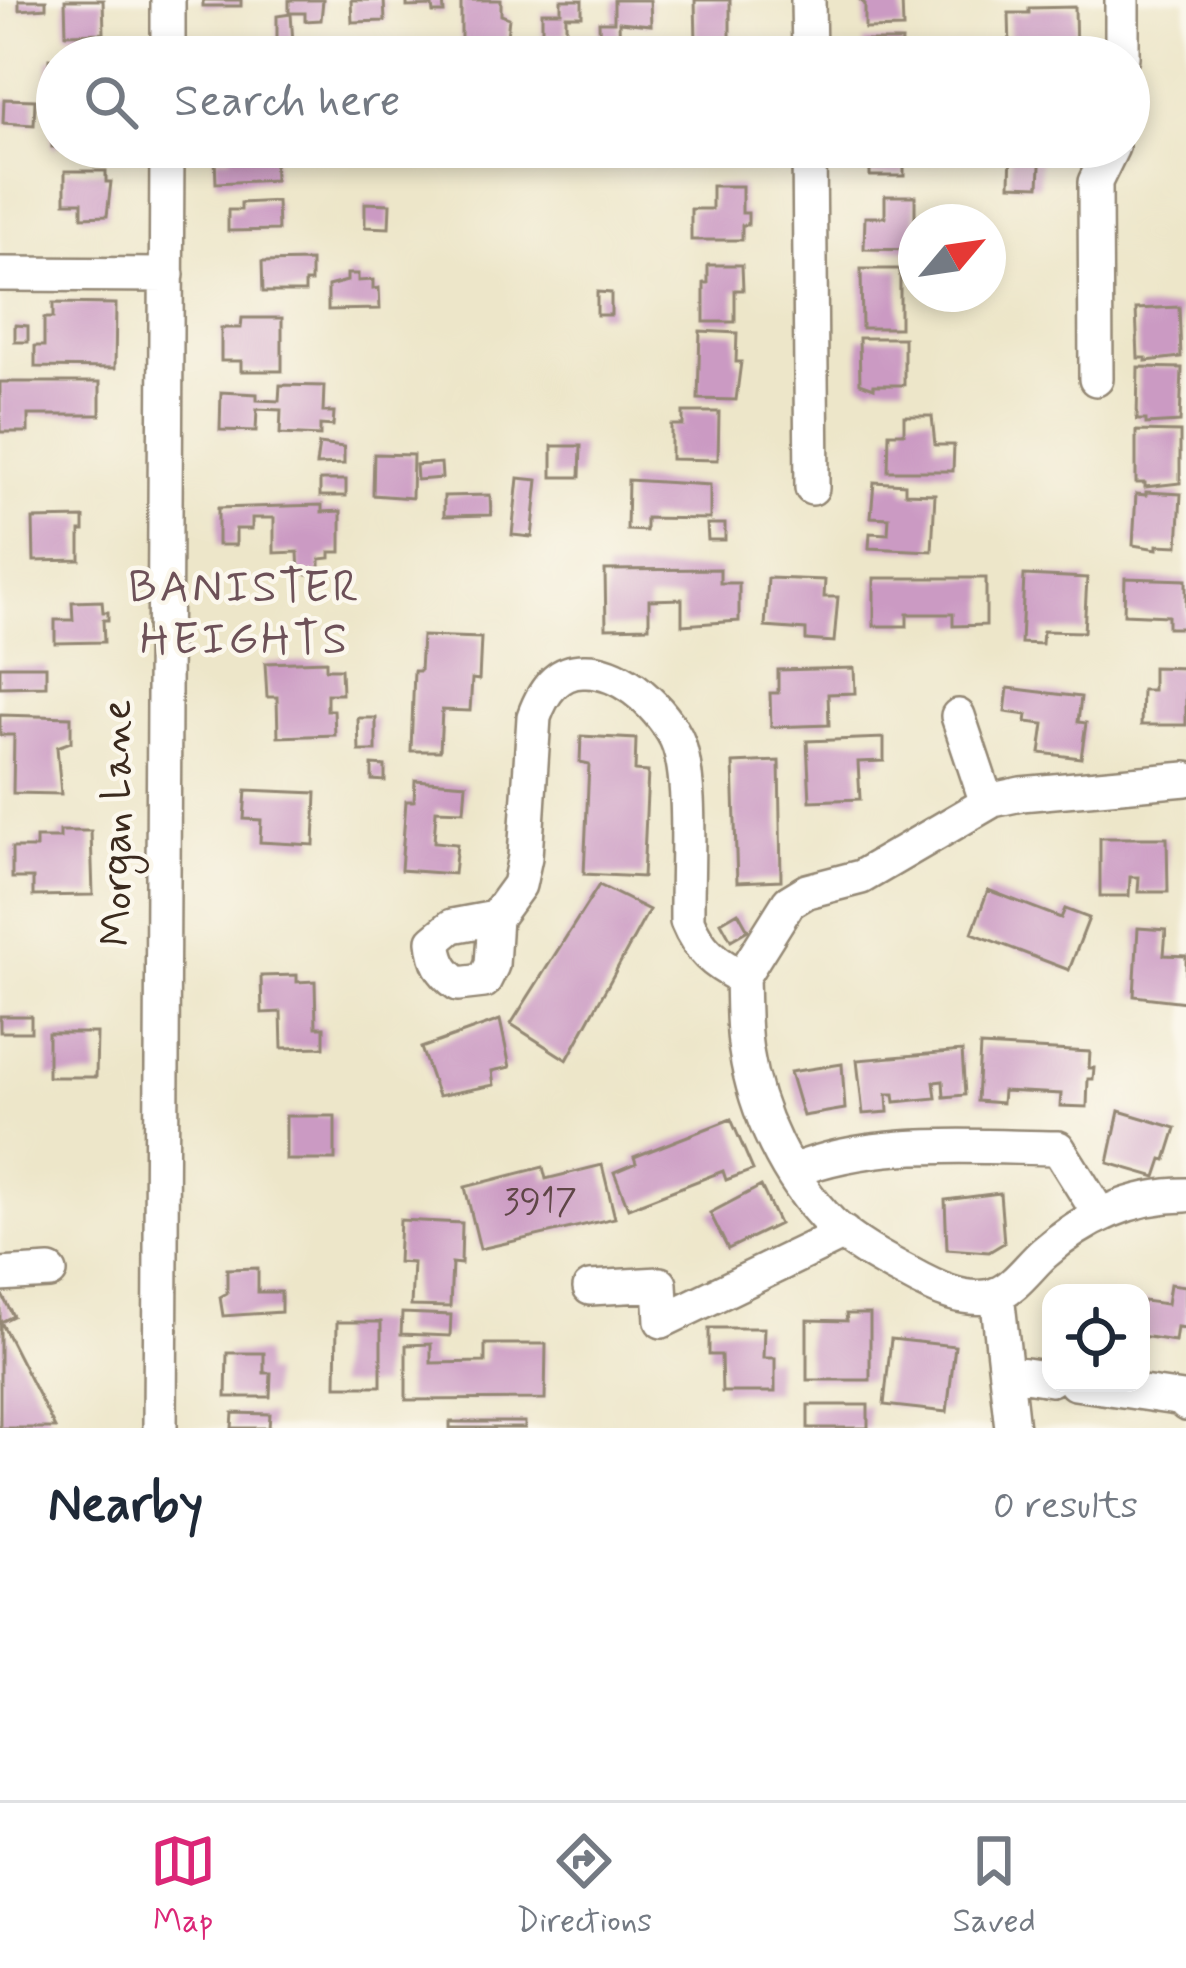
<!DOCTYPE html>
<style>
body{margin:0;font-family:Mynerve,sans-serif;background:#f2f2f3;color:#1f2937}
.controls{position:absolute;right:36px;bottom:36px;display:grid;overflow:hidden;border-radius:24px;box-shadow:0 6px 18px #0003}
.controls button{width:108px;height:108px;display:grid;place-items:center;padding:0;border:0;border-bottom:3px solid #e0e1e3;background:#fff;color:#1f2937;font:60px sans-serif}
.compass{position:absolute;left:898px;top:204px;width:108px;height:108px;border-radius:50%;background:#fff;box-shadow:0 6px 18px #0003;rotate:61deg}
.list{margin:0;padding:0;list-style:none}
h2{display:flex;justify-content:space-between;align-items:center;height:156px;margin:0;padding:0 48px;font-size:51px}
h2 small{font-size:39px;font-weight:400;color:#747a83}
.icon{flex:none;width:66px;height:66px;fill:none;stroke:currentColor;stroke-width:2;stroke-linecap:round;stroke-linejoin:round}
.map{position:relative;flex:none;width:1186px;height:1428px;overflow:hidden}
.search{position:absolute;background:#fff;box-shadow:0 6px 18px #0003;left:36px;right:36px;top:36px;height:132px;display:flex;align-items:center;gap:30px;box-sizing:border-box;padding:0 42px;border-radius:66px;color:#747a83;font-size:45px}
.sheet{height:372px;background:#fff}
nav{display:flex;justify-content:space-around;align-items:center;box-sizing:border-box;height:168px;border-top:3px solid #e0e1e3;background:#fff;font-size:33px;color:#747a83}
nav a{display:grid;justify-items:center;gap:6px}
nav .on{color:#db2777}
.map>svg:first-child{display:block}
.building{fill:#cb9ac3}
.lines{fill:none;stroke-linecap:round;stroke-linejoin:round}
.minor-casing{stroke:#948874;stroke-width:38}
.minor{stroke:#fff;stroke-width:33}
.labels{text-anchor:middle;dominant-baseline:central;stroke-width:9;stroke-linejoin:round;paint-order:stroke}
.number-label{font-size:36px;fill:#5f4647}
.street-label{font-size:42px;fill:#3b2a1e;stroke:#fbf7ec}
.neighbourhood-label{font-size:45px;letter-spacing:3px;fill:#6d5158;stroke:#fbf7ec}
</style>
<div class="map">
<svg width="1186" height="1428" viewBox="0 0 1186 1428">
<rect width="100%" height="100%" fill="#fbf7ec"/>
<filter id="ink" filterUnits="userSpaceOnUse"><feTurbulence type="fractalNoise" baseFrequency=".00833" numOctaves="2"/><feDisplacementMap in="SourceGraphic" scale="24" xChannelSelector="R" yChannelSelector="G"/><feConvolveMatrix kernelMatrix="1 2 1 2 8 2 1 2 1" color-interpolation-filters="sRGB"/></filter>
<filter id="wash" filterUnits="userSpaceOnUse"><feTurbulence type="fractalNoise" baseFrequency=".004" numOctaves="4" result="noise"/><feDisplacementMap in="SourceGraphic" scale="48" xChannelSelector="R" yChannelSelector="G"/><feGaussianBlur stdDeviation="2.7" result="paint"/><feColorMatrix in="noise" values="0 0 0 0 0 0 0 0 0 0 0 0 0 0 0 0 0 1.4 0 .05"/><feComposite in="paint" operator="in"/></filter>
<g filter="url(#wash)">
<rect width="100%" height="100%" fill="#ede6c9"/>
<g id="blocks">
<!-- building -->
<path class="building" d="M 19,0 L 46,0 L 46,8 L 19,10 Z
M 65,0 L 103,0 L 104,33 L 66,34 Z
M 203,0 L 241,0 L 241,6 L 203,6 Z
M 289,0 L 323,0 L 321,20 L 305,21 L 305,13 L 289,13 Z
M 351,0 L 384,0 L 385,21 L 352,22 Z
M 407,0 L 443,0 L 444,13 L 433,13 L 432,6 L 407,7 Z
M 461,0 L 501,0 L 501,15 L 509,18 L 505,55 L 483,55 L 483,45 L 461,45 Z
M 561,0 L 582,0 L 582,16 L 566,16 L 566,36 L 542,37 L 542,12 L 561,12 Z
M 614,0 L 650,0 L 651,25 L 619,22 L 620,57 L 600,57 L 599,22 L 614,22 Z
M 695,0 L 730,0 L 730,42 L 696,42 Z
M 860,0 L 902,0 L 903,28 L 865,29 L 865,4 Z
M 1075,7 L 1076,57 L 1039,57 L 1039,50 L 1010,50 L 1009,13 L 1029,13 L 1029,8 Z
M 291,14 L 294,57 L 277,57 L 277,16 Z
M 593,34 L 594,57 L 579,57 L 578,35 Z
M 864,41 L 902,41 L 901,57 L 864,57 Z
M 748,46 L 748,57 L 721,57 L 721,47 Z
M 49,59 L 57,59 L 57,84 L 48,83 Z
M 4,99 L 35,100 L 34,125 L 3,123 Z
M 52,119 L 57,120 L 57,147 L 52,147 Z
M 230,147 L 274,147 L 275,180 L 216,183 L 215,158 L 231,157 Z
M 458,147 L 478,147 L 478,162 L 458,161 Z
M 695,147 L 745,147 L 745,158 L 696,160 Z
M 863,147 L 904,147 L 904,176 L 870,176 L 870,159 L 863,159 Z
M 1011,147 L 1041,147 L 1039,186 L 1010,185 Z
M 65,171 L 106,171 L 106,182 L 111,182 L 107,216 L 82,217 L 82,202 L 65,202 Z
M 712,186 L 742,186 L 742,213 L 748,213 L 748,225 L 742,225 L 742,240 L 691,240 L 691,209 L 712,209 Z
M 885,196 L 915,196 L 915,250 L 864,249 L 865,217 L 885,217 Z
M 277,201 L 278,230 L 228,231 L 228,210 L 241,210 L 241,203 Z
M 365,203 L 390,204 L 389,228 L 365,227 Z
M 311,261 L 311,282 L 305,282 L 305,292 L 263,292 L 262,262 Z
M 708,265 L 742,265 L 743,290 L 735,290 L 735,322 L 704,322 L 704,283 L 708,283 Z
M 861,269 L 900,269 L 900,328 L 862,328 Z
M 347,274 L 358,274 L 358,281 L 373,280 L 373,289 L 379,288 L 380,309 L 328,310 L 328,286 L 347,281 Z
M 597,292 L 611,293 L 611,315 L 597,315 Z
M 53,303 L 116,304 L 115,368 L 35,367 L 35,346 L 44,346 L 44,318 L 53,318 Z
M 1179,307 L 1181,357 L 1146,361 L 1146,358 L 1138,358 L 1136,309 Z
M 242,318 L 282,318 L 282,371 L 241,371 L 241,361 L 221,361 L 221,328 L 241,328 Z
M 15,325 L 28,326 L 28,342 L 15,342 Z
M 700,331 L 737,333 L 736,362 L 741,362 L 736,400 L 698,399 Z
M 859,338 L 904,338 L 904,385 L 874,385 L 874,388 L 860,383 Z
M 1138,367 L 1182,368 L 1180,422 L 1146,424 L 1146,420 L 1137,420 Z
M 0,382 L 100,382 L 100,415 L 28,415 L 28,432 L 0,432 Z
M 280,385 L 324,386 L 323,412 L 334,412 L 333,426 L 320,425 L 320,436 L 280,434 L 281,410 L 257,409 L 256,431 L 220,430 L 221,392 L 257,394 L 257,400 L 279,401 Z
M 683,412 L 719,412 L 718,460 L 671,459 L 671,425 L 683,425 Z
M 904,416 L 932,416 L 935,445 L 954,445 L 953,471 L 888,471 L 889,433 L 904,433 Z
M 1136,431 L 1180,432 L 1180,483 L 1145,487 L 1145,483 L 1136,483 Z
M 319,444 L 344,447 L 344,464 L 316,465 Z
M 552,446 L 581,446 L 580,477 L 552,477 Z
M 374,454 L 413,455 L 412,498 L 373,495 Z
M 441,463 L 442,478 L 417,480 L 416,465 Z
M 518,478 L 538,480 L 532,537 L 512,535 Z
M 320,480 L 346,480 L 346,496 L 320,496 Z
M 628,480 L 710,485 L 710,519 L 646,518 L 646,531 L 627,530 Z
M 874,482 L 905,484 L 905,493 L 935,494 L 932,551 L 869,548 L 870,533 L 888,534 L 889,518 L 871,517 Z
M 1146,492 L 1181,494 L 1178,546 L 1157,545 L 1157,549 L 1133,545 L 1136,494 L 1146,495 Z
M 490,495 L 491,515 L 444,516 L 444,496 Z
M 322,505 L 322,512 L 341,511 L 341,552 L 330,552 L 330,558 L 320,559 L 320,574 L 299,574 L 298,552 L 274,553 L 274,518 L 252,518 L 252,529 L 236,529 L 236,545 L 218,545 L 218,508 Z
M 84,518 L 84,531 L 80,531 L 80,560 L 34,561 L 33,519 Z
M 707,524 L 725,524 L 725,540 L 708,540 Z
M 720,569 L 720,583 L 739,583 L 739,621 L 682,625 L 682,599 L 649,600 L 649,627 L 606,628 L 605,570 Z
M 1024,575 L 1087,578 L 1084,632 L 1043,631 L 1042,644 L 1021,643 Z
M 768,578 L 825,580 L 824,597 L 838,597 L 834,642 L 806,640 L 806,630 L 765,627 Z
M 874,578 L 986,578 L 986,625 L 953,626 L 953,614 L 907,614 L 907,626 L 874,626 Z
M 1125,578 L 1186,580 L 1186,628 L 1168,628 L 1168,616 L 1124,614 Z
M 102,601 L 103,612 L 108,612 L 108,620 L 103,620 L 104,642 L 55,643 L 55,620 L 73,620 L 72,602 Z
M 422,636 L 481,638 L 479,680 L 472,679 L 470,711 L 442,710 L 440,751 L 411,751 L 414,671 L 420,671 Z
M 326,661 L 326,669 L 341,669 L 342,694 L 327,694 L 327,710 L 334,710 L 335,735 L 278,737 L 277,697 L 267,697 L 265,663 Z
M 0,666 L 46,666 L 46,686 L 0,687 Z
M 1153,667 L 1186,668 L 1186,725 L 1141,725 L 1142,690 L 1153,690 Z
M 854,668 L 855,693 L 828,694 L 829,725 L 771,727 L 770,693 L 778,693 L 778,670 Z
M 1008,688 L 1081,697 L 1078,722 L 1086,723 L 1081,758 L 1040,753 L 1044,724 L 1026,722 L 1027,715 L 1005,712 Z
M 0,715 L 71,717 L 71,742 L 57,747 L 61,794 L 13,793 L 14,735 L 0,735 Z
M 358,718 L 376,718 L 376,751 L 359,751 Z
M 581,736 L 636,739 L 635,771 L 648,772 L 643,877 L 584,874 L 589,764 L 580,762 Z
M 884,738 L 884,761 L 858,762 L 860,799 L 810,801 L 807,741 Z
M 779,761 L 781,880 L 737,882 L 733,763 Z
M 372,765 L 385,766 L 385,781 L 372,780 Z
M 415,780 L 466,784 L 464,811 L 436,810 L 434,842 L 457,844 L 454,874 L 401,870 L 406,801 L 414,801 Z
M 246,790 L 316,793 L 314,845 L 260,842 L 261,820 L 244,819 Z
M 60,831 L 91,831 L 93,895 L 33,896 L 33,878 L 12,878 L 12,848 L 36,848 L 36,838 L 60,838 Z
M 1100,838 L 1167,838 L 1168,892 L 1138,892 L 1139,877 L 1130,877 L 1129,896 L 1100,896 Z
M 599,885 L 649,910 L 567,1060 L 511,1024 Z
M 988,890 L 1061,918 L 1065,909 L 1089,918 L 1069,970 L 972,933 Z
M 738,912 L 748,930 L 731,940 L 721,922 Z
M 1138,928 L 1166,930 L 1164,955 L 1186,956 L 1186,1002 L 1134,996 Z
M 297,975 L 297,982 L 315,981 L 316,1027 L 324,1027 L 324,1047 L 282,1048 L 281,1012 L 262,1013 L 261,976 Z
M 0,1016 L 31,1016 L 31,1032 L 0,1032 Z
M 500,1020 L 510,1067 L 492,1071 L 494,1085 L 438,1096 L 421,1048 Z
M 48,1033 L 97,1033 L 96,1077 L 48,1077 Z
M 980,1046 L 1090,1052 L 1089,1068 L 1094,1068 L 1093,1079 L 1088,1079 L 1087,1107 L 1060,1106 L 1061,1094 L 1003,1091 L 1002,1103 L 977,1101 Z
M 962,1051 L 965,1095 L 944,1097 L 943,1081 L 934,1082 L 936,1098 L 895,1102 L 894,1094 L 887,1094 L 888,1112 L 863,1114 L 857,1060 Z
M 842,1064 L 845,1109 L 803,1116 L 790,1072 Z
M 1119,1111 L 1176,1128 L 1166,1160 L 1162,1159 L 1156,1177 L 1108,1163 Z
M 286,1116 L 335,1116 L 335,1160 L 286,1160 Z
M 731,1119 L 753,1170 L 726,1180 L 723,1171 L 628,1208 L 614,1172 L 636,1163 L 634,1157 Z
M 602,1165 L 615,1218 L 480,1249 L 465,1187 L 543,1167 L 546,1179 Z
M 761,1186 L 779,1224 L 728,1249 L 710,1213 Z
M 1000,1193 L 1004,1243 L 989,1252 L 947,1249 L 945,1200 Z
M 400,1220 L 462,1223 L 461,1264 L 452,1263 L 450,1307 L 411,1306 L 413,1263 L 398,1262 Z
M 258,1268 L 258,1292 L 281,1292 L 281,1312 L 223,1316 L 220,1297 L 227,1293 L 227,1269 Z
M 1170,1284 L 1186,1286 L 1186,1328 L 1177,1327 L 1175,1341 L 1141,1336 L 1142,1304 L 1144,1301 L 1167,1304 Z
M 0,1291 L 13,1316 L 1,1322 L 55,1428 L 0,1428 Z
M 402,1313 L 451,1315 L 450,1336 L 401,1334 Z
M 846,1314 L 870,1314 L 870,1380 L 807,1380 L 807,1320 L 847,1321 Z
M 337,1322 L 381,1322 L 381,1386 L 336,1386 Z
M 709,1328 L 764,1328 L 763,1358 L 775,1358 L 775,1392 L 722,1392 L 721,1355 L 709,1355 Z
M 891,1339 L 955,1346 L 947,1412 L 884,1405 Z
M 431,1344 L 431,1363 L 485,1362 L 485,1344 L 546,1344 L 545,1399 L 406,1400 L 406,1345 Z
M 227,1353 L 264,1353 L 264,1373 L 271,1373 L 270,1397 L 226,1397 Z
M 808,1405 L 868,1405 L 868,1428 L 808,1428 Z
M 233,1413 L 270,1414 L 269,1428 L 232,1428 Z
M 450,1422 L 525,1422 L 525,1428 L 450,1428 Z"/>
</g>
</g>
<g filter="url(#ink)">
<use href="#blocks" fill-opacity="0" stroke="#948874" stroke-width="3"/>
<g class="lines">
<defs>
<path id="minor" d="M 808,0 L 809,57
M 1122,0 L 1122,57
M 168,57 L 168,0
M 809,147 L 812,488
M 0,274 L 167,275
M 1096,379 L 1095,182 L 1112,147
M 958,716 L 987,803
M 495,918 L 492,965 L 484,981 L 458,984 C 441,972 436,961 434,941 L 452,926 L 495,918 L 519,885 L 525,857 L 534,717 C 542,694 556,671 583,671 C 603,670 619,678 634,689 C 650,701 667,720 676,738 C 694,776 686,875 687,921 C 699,950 714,963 742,977
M 742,977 C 743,1001 742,1027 746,1051 C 755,1112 787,1179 831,1223 C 853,1244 881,1259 908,1273 C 933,1287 966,1304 995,1295 C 1015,1288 1029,1266 1044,1253 C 1083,1218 1133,1195 1186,1195
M 742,977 L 789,902 L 807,891 L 861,877 L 993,800 L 1021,794 L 1186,779
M 793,1171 C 874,1138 971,1147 1058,1148 L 1100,1215
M 0,1275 L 50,1272
M 590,1288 L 660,1284 L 662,1321 L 844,1233
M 997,1294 L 1012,1428
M 1006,1372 L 1051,1379
M 1075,1383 L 1183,1399 L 1186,1404
M 160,1428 L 167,147"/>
</defs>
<!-- minor casing -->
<use href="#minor" class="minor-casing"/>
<!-- minor -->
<use href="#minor" class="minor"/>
</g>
</g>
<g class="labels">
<!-- number labels -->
<g class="number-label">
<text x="540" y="1203">3917</text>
</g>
<!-- street labels -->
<g class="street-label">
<text transform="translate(118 823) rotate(-90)">Morgan Lane</text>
</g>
<!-- neighbourhood labels -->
<g class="neighbourhood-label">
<text x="245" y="588">BANISTER<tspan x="245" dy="52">HEIGHTS</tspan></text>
</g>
</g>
</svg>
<div class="controls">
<button><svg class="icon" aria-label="locate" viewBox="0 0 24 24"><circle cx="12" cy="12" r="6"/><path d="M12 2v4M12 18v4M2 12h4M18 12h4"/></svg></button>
</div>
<svg class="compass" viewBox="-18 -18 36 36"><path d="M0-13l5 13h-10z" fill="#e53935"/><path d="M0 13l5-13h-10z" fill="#747a83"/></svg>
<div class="search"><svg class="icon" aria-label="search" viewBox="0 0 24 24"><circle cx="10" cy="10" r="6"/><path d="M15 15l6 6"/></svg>Search here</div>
</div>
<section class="sheet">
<h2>Nearby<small>0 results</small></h2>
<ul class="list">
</ul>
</section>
<nav>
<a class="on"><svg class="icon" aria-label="map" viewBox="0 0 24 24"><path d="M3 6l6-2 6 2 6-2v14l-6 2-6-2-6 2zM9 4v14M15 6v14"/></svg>Map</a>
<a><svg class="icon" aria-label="directions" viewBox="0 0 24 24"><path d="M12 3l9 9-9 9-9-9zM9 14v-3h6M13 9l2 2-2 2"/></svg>Directions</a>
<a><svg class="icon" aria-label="saved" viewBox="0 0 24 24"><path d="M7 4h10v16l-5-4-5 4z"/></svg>Saved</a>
</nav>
